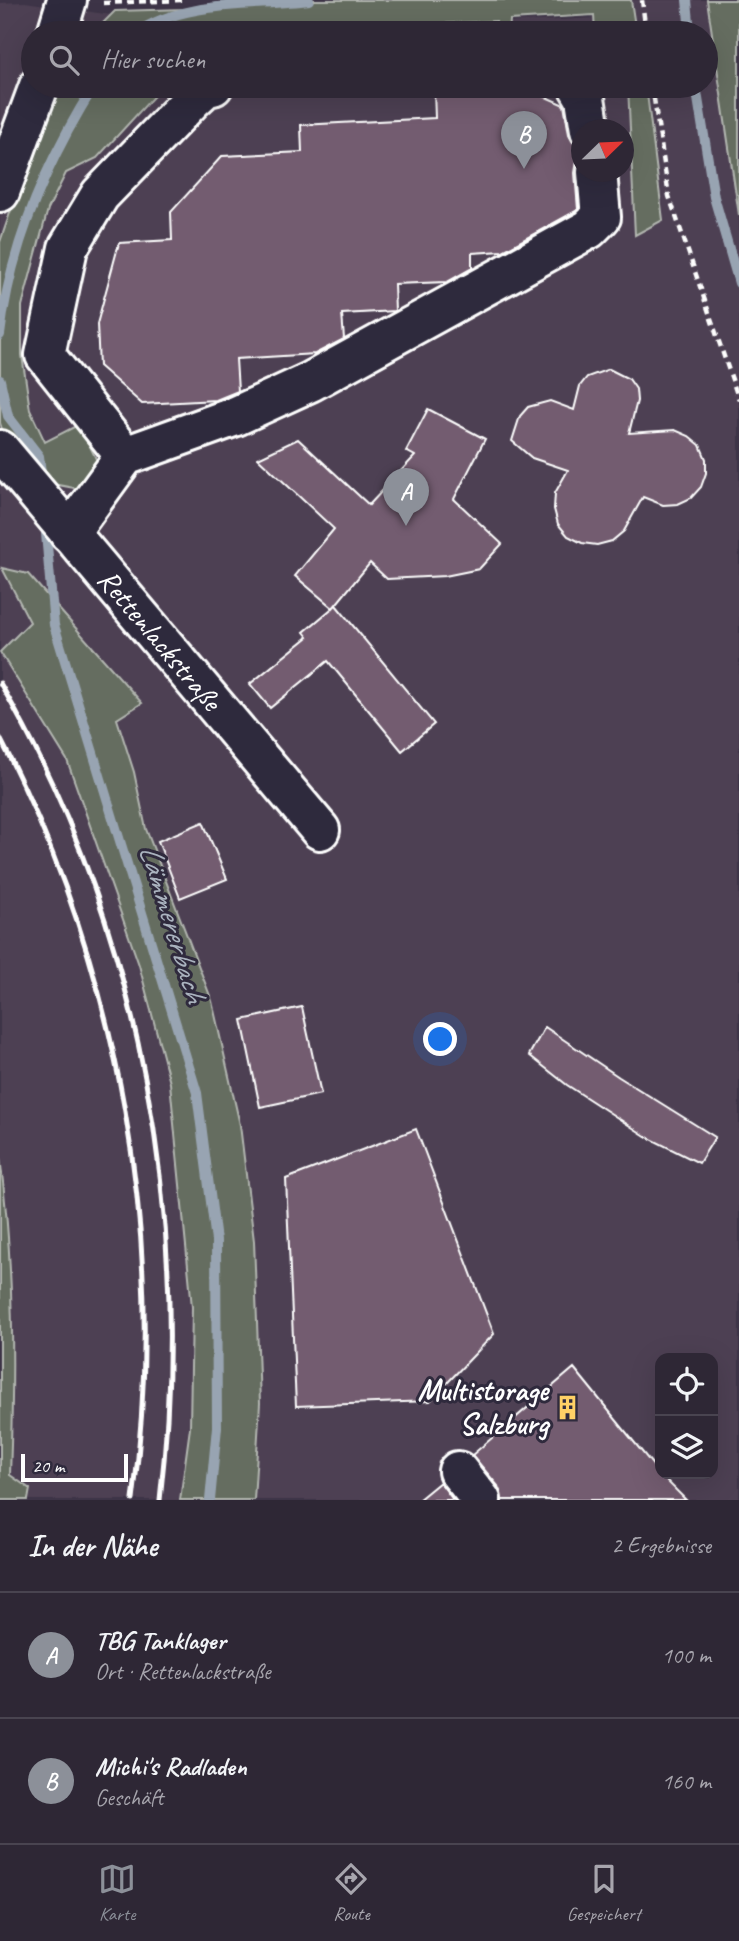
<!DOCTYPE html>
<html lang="de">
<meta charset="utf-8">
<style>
body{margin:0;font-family:Caveat,sans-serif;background:#3a3341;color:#f1f3f6}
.controls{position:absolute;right:21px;bottom:21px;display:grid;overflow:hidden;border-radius:14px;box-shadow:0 7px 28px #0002}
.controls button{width:63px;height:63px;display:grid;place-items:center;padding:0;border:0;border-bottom:2px solid #494450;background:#2e2735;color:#f1f3f6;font:35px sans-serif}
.compass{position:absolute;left:571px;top:119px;width:63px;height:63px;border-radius:50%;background:#2e2735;box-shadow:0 7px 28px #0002;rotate:67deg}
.scale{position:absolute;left:21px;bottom:18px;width:107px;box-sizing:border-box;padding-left:7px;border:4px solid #fff;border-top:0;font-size:19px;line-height:24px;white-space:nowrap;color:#fff;-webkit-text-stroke:5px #2f2a3d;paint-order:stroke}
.you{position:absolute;left:441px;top:1040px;width:24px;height:24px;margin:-18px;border:5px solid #fff;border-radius:50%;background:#1a73e8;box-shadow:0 0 0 10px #1a73e833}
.badge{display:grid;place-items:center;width:46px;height:46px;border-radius:50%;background:#8c9099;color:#fff;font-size:23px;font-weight:700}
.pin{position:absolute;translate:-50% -58px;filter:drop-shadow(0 2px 4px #0008)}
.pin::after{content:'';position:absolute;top:37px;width:24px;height:21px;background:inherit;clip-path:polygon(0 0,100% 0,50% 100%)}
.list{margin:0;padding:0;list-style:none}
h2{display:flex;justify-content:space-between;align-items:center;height:91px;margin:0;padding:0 28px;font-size:30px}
h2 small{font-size:23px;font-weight:400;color:#a7a5ad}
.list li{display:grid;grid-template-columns:46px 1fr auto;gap:21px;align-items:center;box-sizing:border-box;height:126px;padding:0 28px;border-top:2px solid #494450}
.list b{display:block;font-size:26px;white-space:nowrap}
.list p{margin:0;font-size:23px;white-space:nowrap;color:#a7a5ad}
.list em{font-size:23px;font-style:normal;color:#a7a5ad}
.icon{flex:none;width:38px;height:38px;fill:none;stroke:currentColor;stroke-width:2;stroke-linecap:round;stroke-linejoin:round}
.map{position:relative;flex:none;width:739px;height:1500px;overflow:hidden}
.search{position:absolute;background:#2e2735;box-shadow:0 7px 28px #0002;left:21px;right:21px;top:21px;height:77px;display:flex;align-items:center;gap:18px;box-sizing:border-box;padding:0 24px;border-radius:38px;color:#a7a5ad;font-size:26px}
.sheet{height:343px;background:#2e2735}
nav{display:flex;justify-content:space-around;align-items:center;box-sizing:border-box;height:98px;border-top:2px solid #494450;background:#2e2735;font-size:19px;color:#a7a5ad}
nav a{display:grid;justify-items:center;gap:4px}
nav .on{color:#8c9099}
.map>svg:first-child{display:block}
.built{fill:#4d4053;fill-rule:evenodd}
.green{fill:#656d60;stroke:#b2b6b0;stroke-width:2}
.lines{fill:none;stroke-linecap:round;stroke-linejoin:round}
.stream{stroke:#98a4b2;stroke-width:10}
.building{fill:#735c6f;stroke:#fff;stroke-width:2}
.minor-casing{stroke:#fff;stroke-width:44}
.path{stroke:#fff;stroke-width:4.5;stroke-dasharray:7 5;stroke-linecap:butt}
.minor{stroke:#2f2a3d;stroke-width:38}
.rail{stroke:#fff;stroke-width:5}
.labels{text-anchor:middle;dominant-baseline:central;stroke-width:6;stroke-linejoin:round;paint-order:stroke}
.street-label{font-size:30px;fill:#fff;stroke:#2f2a3d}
.poi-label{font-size:30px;font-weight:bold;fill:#fff;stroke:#2f2a3d;text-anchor:end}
.water-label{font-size:32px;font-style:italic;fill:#aab3bf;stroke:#2f2a3d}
</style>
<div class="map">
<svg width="739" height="1500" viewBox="0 0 739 1500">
<rect width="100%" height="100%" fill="#3d3447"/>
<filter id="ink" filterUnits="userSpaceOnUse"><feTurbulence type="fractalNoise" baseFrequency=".0143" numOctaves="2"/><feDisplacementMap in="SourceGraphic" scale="14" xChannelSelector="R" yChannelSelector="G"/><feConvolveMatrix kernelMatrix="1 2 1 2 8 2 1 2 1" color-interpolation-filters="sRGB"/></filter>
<g filter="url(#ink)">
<!-- built -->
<path class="built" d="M 614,0 L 739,0 L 739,1500 L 254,1500 L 260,1403 L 254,1241 L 240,1125 L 212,1001 L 146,829 L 134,772 L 117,719 L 141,702 L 103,660 L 3,569 L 30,622 L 0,651 L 0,3 L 25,2 L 231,33 L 33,33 L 33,86 L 706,86 L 706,33 L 288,33 L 595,18 ZM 582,130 L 624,130 L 624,172 L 582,172 ZM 660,1358 L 713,1358 L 713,1474 L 660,1474 Z
M 0,652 L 67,760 L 139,965 L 170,1083 L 192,1307 L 190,1428 L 180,1500 L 0,1500 Z"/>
<!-- green -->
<path class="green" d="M 285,0 L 631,0 L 636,33 L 595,33 L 594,15 L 510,20 L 509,33 L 496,33 L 496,21 L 390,26 L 390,33 L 365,33 L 364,27 L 286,33 L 93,33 L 115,11 L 186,9 Z
M 707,0 L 739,0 L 739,215 Z
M 61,86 L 163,86 L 97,158 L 66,173 L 48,209 L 22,306 L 22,355 L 30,410 L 45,442 L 76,426 L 86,438 L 98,463 L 79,489 L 53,484 L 4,435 L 0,423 L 0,242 L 32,149 Z
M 628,86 L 646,86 L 663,220 L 635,235 Z
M 2,568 L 28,574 L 142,703 L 117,719 L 134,772 L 146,829 L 212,1001 L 240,1125 L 254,1241 L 260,1403 L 254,1500 L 180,1500 L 190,1428 L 192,1307 L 170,1083 L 139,965 L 67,760 L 0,652 L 30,622 Z
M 0,1157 C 14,1264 14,1368 10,1475 L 30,1489 L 28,1500 L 0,1500 Z"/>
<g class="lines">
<!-- stream -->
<path class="stream" d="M 687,0 L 690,33
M 136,33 C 184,0 253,7 309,0
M 696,86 L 714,197 L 739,283
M 0,335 C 10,246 47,161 94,86
M 0,380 L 8,416 L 39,456 L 42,481
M 45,522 L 54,625 L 197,1093 L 216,1241 L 217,1427 L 210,1500"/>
</g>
<!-- building -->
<path class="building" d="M 521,86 L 564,105 L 569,134 L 579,148 L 575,173 L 578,209 L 576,211 L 503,251 L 472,253 L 472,268 L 447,282 L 394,284 L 395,311 L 342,314 L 344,339 L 315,354 L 236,359 L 238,391 L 216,400 L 142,404 L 99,366 L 97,324 L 119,243 L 172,240 L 171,212 L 222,156 L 302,152 L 301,125 L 435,118 L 434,90 Z
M 609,369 L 629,379 L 636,389 L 637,401 L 629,433 L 675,430 L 689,436 L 700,445 L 706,459 L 706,473 L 701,487 L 691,498 L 678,504 L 663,505 L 643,497 L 624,531 L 612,541 L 597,545 L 582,543 L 568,536 L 558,524 L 554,509 L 555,493 L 568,470 L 532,458 L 512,441 L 520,416 L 528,407 L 550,401 L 574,410 L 580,386 L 587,377 Z
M 428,409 L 485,439 L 454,499 L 502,544 L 479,569 L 445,576 L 387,579 L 370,563 L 333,608 L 295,576 L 334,529 L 258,458 L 298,439 L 369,505 L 415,456 L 406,451 Z
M 336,605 L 434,724 L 402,751 L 328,661 L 270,708 L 250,684 L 308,637 L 304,632 Z
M 203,822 L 227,879 L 180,898 L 158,841 Z
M 302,1007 L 321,1094 L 260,1107 L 242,1020 Z
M 545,1027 L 619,1077 L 715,1137 L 699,1163 L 647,1137 L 567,1085 L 529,1055 Z
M 416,1129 L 494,1334 L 430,1401 L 296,1406 L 286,1179 Z
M 574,1368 L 660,1474 L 686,1500 L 502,1500 L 498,1486 L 472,1455 Z
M 440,1482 L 453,1500 L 418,1500 Z"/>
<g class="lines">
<defs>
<g id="minor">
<path d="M 57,33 L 67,0"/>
<path d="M 578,86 L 585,98 L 590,130"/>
<path d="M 0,192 L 39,86"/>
<path id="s1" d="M 0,450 L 320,830"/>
<path d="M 125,456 L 45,355 L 68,248 L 100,195 L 193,99 L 206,87 L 213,86"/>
<path d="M 69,533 L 125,456 L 236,416 L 310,382 L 589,229 L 601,217 L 597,172"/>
<path d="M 458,1471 L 481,1500"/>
</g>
</defs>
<!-- minor casing -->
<use href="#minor" class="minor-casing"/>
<!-- path -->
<path class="path" d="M 642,0 L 646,33
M 103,3 L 181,0
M 652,86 L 669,196 L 739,400"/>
<!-- minor -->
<use href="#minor" class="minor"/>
<!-- rail -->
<path class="rail" d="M 0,683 C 142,928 192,1221 160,1500
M 0,738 C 120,971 168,1241 133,1500"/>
</g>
</g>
<!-- icons -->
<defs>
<symbol id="building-bare" viewBox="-9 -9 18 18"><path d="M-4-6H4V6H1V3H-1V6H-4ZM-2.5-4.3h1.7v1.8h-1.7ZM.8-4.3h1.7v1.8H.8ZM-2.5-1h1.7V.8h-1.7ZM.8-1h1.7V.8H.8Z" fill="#ffd166" stroke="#2f2a3d" stroke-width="2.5" paint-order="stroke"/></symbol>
</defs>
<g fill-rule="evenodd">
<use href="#building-bare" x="550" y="1390" width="35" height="35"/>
</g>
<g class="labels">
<!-- street labels -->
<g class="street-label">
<text stroke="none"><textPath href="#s1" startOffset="248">Rettenlackstraße</textPath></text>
</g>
<!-- poi labels -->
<g class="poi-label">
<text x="548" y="1390">Multistorage<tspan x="548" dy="34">Salzburg</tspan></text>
</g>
<!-- water labels -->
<g class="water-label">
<text transform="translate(173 923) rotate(73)">Lämmererbach</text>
</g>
</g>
</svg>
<div class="controls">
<button><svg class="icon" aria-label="locate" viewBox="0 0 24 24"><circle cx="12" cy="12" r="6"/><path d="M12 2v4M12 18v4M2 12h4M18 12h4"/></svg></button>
<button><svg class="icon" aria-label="layers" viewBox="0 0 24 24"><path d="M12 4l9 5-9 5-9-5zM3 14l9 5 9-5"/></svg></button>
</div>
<svg class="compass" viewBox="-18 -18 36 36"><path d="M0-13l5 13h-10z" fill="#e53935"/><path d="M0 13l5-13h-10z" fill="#a7a5ad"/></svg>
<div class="scale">20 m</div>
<div class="you"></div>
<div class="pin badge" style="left:406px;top:526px">A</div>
<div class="pin badge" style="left:524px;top:169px">B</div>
<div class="search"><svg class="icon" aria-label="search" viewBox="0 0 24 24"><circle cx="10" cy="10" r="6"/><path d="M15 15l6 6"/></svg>Hier suchen</div>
</div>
<section class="sheet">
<h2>In der Nähe<small>2 Ergebnisse</small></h2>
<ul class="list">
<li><span class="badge">A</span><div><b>TBG Tanklager</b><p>Ort · Rettenlackstraße</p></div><em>100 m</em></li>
<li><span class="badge">B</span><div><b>Michi's Radladen</b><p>Geschäft</p></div><em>160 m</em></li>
</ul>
</section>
<nav>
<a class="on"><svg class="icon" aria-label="map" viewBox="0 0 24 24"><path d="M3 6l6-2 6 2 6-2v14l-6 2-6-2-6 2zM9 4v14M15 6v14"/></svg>Karte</a>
<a><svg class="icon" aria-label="directions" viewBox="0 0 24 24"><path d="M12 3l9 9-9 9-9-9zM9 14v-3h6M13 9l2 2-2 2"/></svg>Route</a>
<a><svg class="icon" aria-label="saved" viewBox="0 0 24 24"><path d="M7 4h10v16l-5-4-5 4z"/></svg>Gespeichert</a>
</nav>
